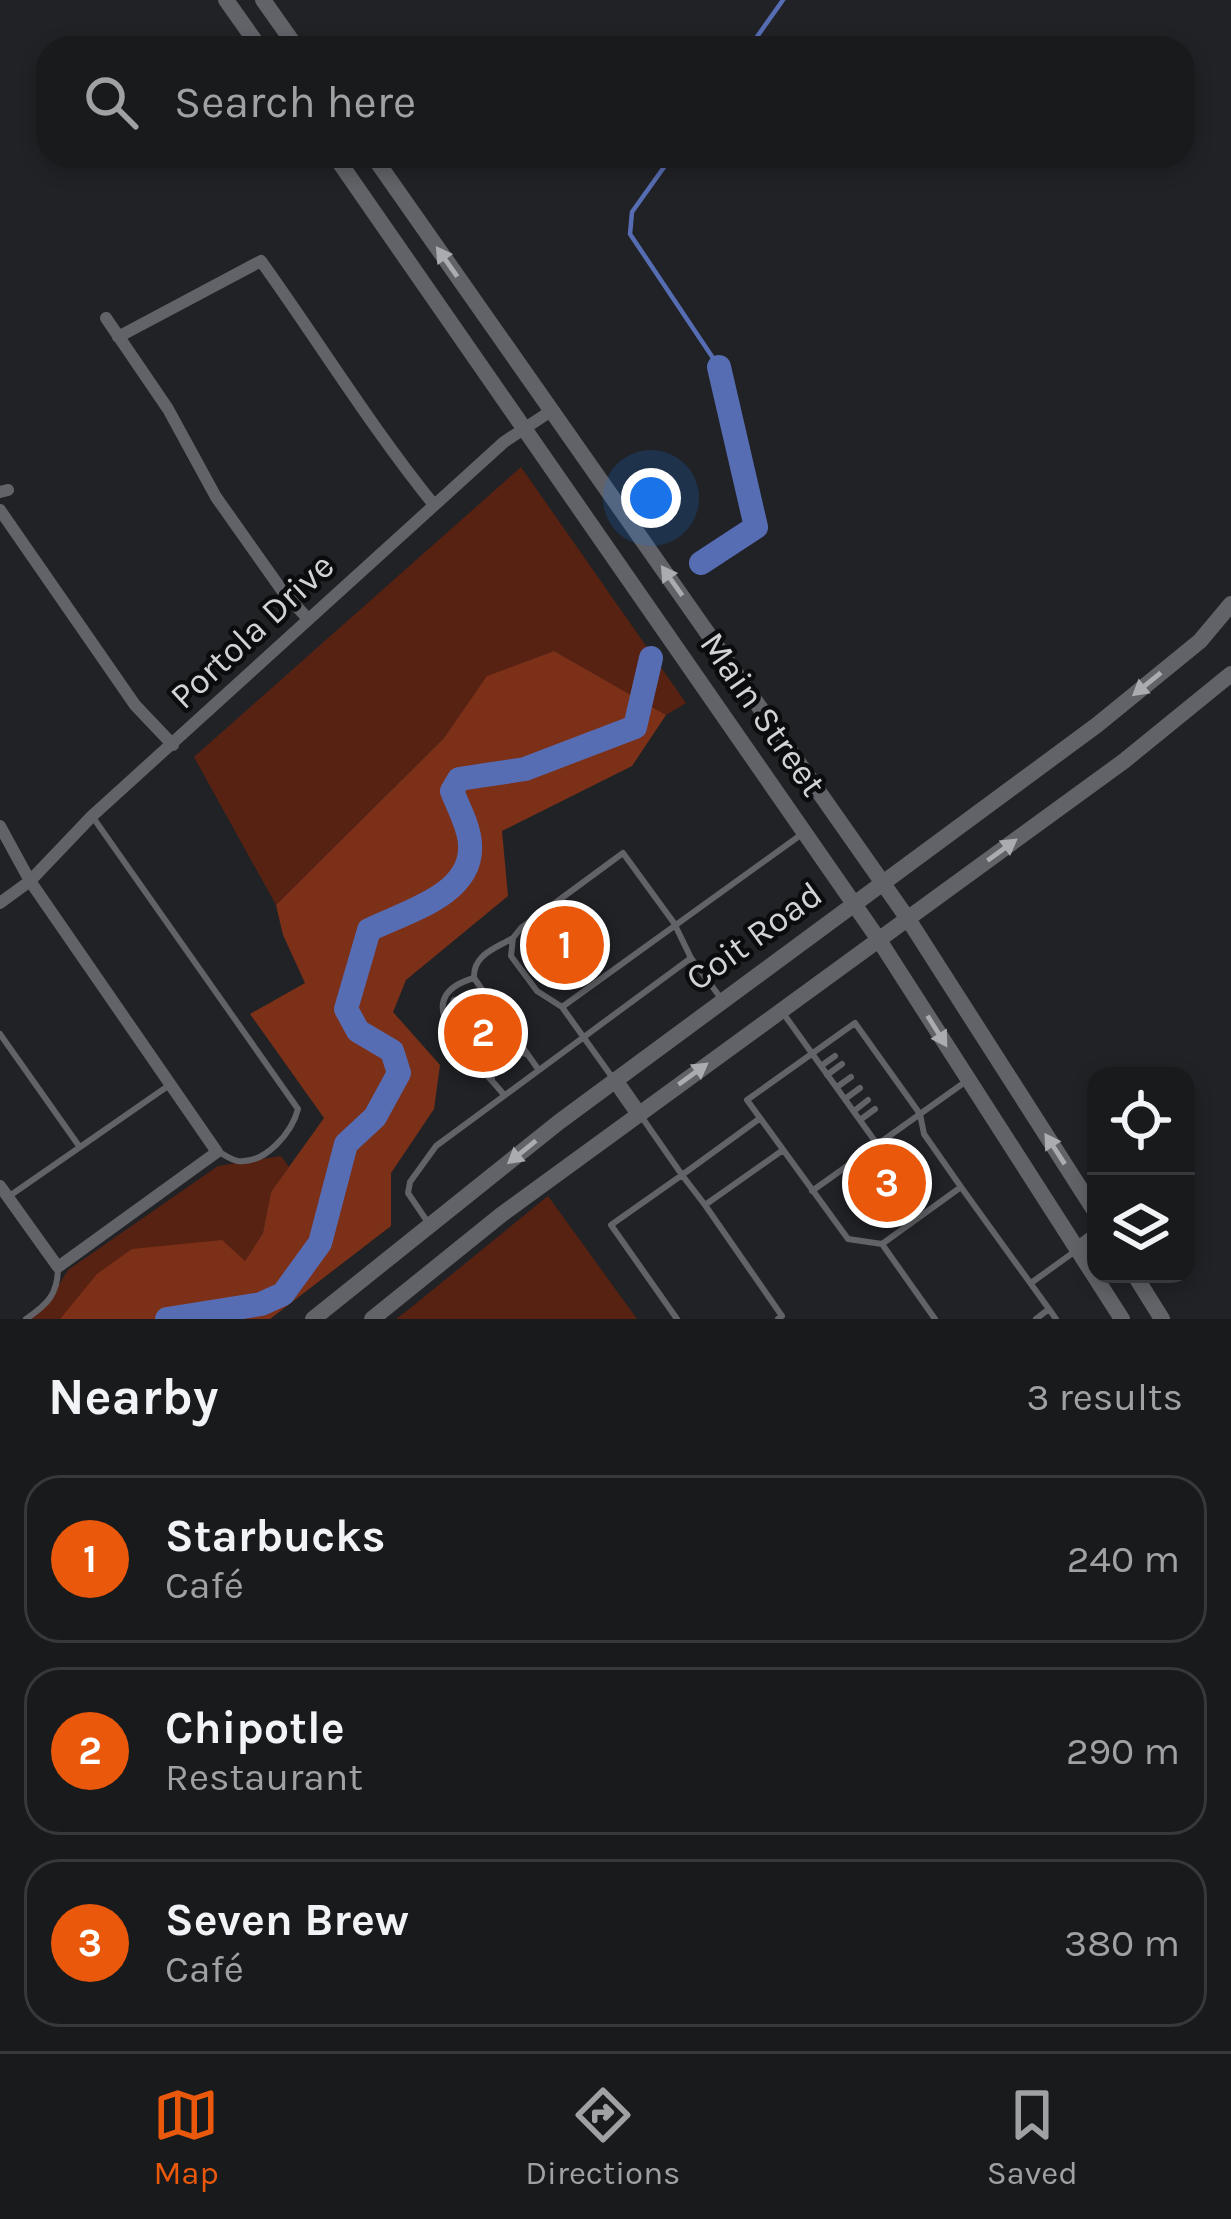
<!DOCTYPE html>
<meta charset="utf-8">
<style>
body{margin:0;font-family:Karla,sans-serif;background:#222325;color:#f1f3f6}
.controls{position:absolute;right:36px;bottom:36px;display:grid;overflow:hidden;border-radius:24px;box-shadow:0 6px 18px #0003}
.controls button{width:108px;height:108px;display:grid;place-items:center;padding:0;border:0;border-bottom:3px solid #37383b;background:#191a1c;color:#f1f3f6;font:60px sans-serif}
.you{position:absolute;left:651px;top:498px;width:42px;height:42px;margin:-30px;border:9px solid #fff;border-radius:50%;background:#1a73e8;box-shadow:0 0 0 18px #1a73e833}
.badge{display:grid;place-items:center;width:78px;height:78px;border-radius:50%;background:#ea580c;color:#fff;font-size:39px;font-weight:700}
.pin{position:absolute;translate:-50% -50%;border:6px solid #fff;box-shadow:0 3px 12px #0006}
.list{margin:0;padding:0;list-style:none}
h2{display:flex;justify-content:space-between;align-items:center;height:156px;margin:0;padding:0 48px;font-size:51px}
h2 small{font-size:39px;font-weight:400;color:#9fa1a3}
.list li{display:grid;grid-template-columns:78px 1fr auto;gap:36px;align-items:center;box-sizing:border-box;height:168px;margin:0 24px 24px;padding:0 24px;border:3px solid #37383b;border-radius:36px}
.list b{display:block;font-size:45px;white-space:nowrap}
.list p{margin:0;font-size:39px;white-space:nowrap;color:#9fa1a3}
.list em{font-size:39px;font-style:normal;color:#9fa1a3}
.icon{flex:none;width:66px;height:66px;fill:none;stroke:currentColor;stroke-width:2;stroke-linecap:round;stroke-linejoin:round}
.map{position:relative;flex:none;width:1231px;height:1319px;overflow:hidden}
.search{position:absolute;background:#191a1c;box-shadow:0 6px 18px #0003;left:36px;right:36px;top:36px;height:132px;display:flex;align-items:center;gap:30px;box-sizing:border-box;padding:0 42px;border-radius:36px;color:#9fa1a3;font-size:45px}
.sheet{height:732px;background:#191a1c}
nav{display:flex;justify-content:space-around;align-items:center;box-sizing:border-box;height:168px;border-top:3px solid #37383b;background:#191a1c;font-size:33px;color:#9fa1a3}
nav a{display:grid;justify-items:center;gap:6px}
nav .on{color:#ea580c}
.map>svg:first-child{display:block}
.green{fill:#572212}
.forest{fill:#7d3018}
.lines{fill:none;stroke-linecap:round;stroke-linejoin:round}
.stream{stroke:#576db3;stroke-width:4.5}
.river{stroke:#576db3;stroke-width:24}
.service{stroke:#626368;stroke-width:6}
.minor{stroke:#626368;stroke-width:12}
.secondary{stroke:#626368;stroke-width:16}
.oneway{fill:#abacb0}
.labels{text-anchor:middle;dominant-baseline:central;stroke-width:9;stroke-linejoin:round;paint-order:stroke}
.street-label{font-size:36px;fill:#d2d3d6;stroke:#0b0c0d}
</style>
<div class="map">
<svg width="1231" height="1319" viewBox="0 0 1231 1319">
<rect width="100%" height="100%" fill="#212226"/>
<!-- green -->
<path class="green" d="M 521,467 L 686,703 L 666,715 L 554,651 L 488,676 L 444,738 L 276,905 L 194,757 Z
M 281,1156 L 289,1167 L 271,1192 L 263,1233 L 245,1261 L 72,1307 L 60,1319 L 26,1319 L 47,1304 L 68,1270 L 218,1166 Z
M 548,1196 L 637,1319 L 396,1319 L 408,1310 Z"/>
<!-- forest -->
<path class="forest" d="M 554,651 L 666,715 L 632,766 L 502,831 L 508,896 L 406,980 L 393,1012 L 440,1065 L 434,1109 L 391,1173 L 391,1226 L 270,1319 L 60,1319 L 97,1274 L 132,1249 L 222,1240 L 245,1261 L 263,1233 L 271,1192 L 324,1118 L 250,1014 L 305,983 L 283,935 L 276,905 L 444,738 L 487,676 Z"/>
<g class="lines">
<!-- stream -->
<path class="stream" d="M 749,48 L 783,0
M 672,156 L 632,212 L 630,234 L 719,367"/>
<!-- river -->
<path class="river" d="M 701,563 L 756,527 L 719,367
M 167,1319 L 261,1304 L 283,1294 L 320,1243 L 346,1144 L 375,1117 L 399,1073 L 392,1051 L 358,1031 L 346,1009 L 369,930 C 405,912 473,895 470,845 C 470,828 458,807 452,791 L 459,779 L 525,769 L 635,727 L 651,658"/>
<!-- service -->
<path class="service" d="M 92,816 L 298,1109 C 292,1132 266,1164 238,1161 C 231,1160 225,1155 219,1152
M 511,939 C 494,949 473,955 474,978 L 538,1069
M 474,978 C 399,1000 479,1062 504,1095
M 720,997 L 691,958 L 674,923 L 623,853 L 521,928 L 513,938 L 511,956 L 537,991 L 562,1007 L 802,834
M 562,1007 L 612,1077
M 783,1013 L 877,1144
M 855,1023 L 920,1114 L 924,1134 L 961,1187 L 882,1244 L 848,1239 L 747,1100 Z
M 0,1034 L 79,1146
M 821,1066 L 835,1056
M 827,1075 L 842,1064
M 492,1079 L 453,1022 L 449,1012 L 454,1000 L 476,997 L 514,1049 L 528,1055
M 837,1087 L 851,1077
M 845,1099 L 860,1088
M 854,1111 L 868,1100
M 641,1116 L 682,1175 L 759,1119
M 860,1120 L 875,1109
M 961,1187 L 1049,1309 L 1036,1319
M 812,1191 L 965,1082
M 8,1197 L 168,1086
M 705,1205 L 782,1316 L 778,1319
M 429,1224 L 408,1193 L 410,1182 L 436,1146 L 691,958
M 882,1244 L 935,1319
M 1031,1283 L 1074,1252
M 1049,1309 L 1056,1319
M 26,1319 C 48,1304 58,1294 58,1267
M 677,1319 L 611,1225 L 682,1175 L 705,1205 L 783,1150"/>
<!-- minor -->
<path class="minor" d="M 106,318 L 168,409 L 216,497 L 281,589 L 308,619
M 118,337 L 261,261 C 319,342 371,427 434,505
M 0,492 L 8,490
M 0,510 L 135,705 L 173,745
M 0,826 L 30,881 L 217,1152 L 58,1267 L 0,1186
M 0,903 L 30,881 L 92,816 L 504,442 L 551,411"/>
<!-- secondary -->
<path class="secondary" d="M 226,0 L 260,48
M 263,0 L 297,48
M 335,156 L 879,940 L 1122,1319
M 373,156 L 908,919 L 1096,1213
M 615,1080 L 638,1113
M 1077,1250 L 1096,1236
M 1134,1274 L 1162,1319
M 313,1319 L 559,1122 L 1097,725 L 1200,641 L 1231,604
M 372,1319 L 501,1215 L 1124,761 L 1231,674"/>
</g>
<!-- one-way arrows -->
<defs><path id="oneway-solid" d="M-6-.8H1V-3.2L6.5 0L1 3.2V.8H-6Z" transform="scale(3)"/></defs>
<g class="oneway">
<use href="#oneway-solid" transform="translate(447 262) rotate(-125)"/>
<use href="#oneway-solid" transform="translate(672 581) rotate(-125)"/>
<use href="#oneway-solid" transform="translate(1147 684) rotate(141)"/>
<use href="#oneway-solid" transform="translate(1002 850) rotate(-36)"/>
<use href="#oneway-solid" transform="translate(937 1031) rotate(58)"/>
<use href="#oneway-solid" transform="translate(693 1074) rotate(-36)"/>
<use href="#oneway-solid" transform="translate(1055 1149) rotate(-123)"/>
<use href="#oneway-solid" transform="translate(522 1152) rotate(141)"/>
</g>
<g class="labels">
<!-- street labels -->
<g class="street-label">
<text transform="translate(252 631) rotate(-43)">Portola Drive</text>
<text transform="translate(763 714) rotate(55)">Main Street</text>
<text transform="translate(754 936) rotate(-36)">Coit Road</text>
</g>
</g>
</svg>
<div class="controls">
<button><svg class="icon" aria-label="locate" viewBox="0 0 24 24"><circle cx="12" cy="12" r="6"/><path d="M12 2v4M12 18v4M2 12h4M18 12h4"/></svg></button>
<button><svg class="icon" aria-label="layers" viewBox="0 0 24 24"><path d="M12 4l9 5-9 5-9-5zM3 14l9 5 9-5"/></svg></button>
</div>
<div class="you"></div>
<div class="pin badge" style="left:565px;top:945px">1</div>
<div class="pin badge" style="left:483px;top:1033px">2</div>
<div class="pin badge" style="left:887px;top:1183px">3</div>
<div class="search"><svg class="icon" aria-label="search" viewBox="0 0 24 24"><circle cx="10" cy="10" r="6"/><path d="M15 15l6 6"/></svg>Search here</div>
</div>
<section class="sheet">
<h2>Nearby<small>3 results</small></h2>
<ul class="list">
<li><span class="badge">1</span><div><b>Starbucks</b><p>Café</p></div><em>240 m</em></li>
<li><span class="badge">2</span><div><b>Chipotle</b><p>Restaurant</p></div><em>290 m</em></li>
<li><span class="badge">3</span><div><b>Seven Brew</b><p>Café</p></div><em>380 m</em></li>
</ul>
</section>
<nav>
<a class="on"><svg class="icon" aria-label="map" viewBox="0 0 24 24"><path d="M3 6l6-2 6 2 6-2v14l-6 2-6-2-6 2zM9 4v14M15 6v14"/></svg>Map</a>
<a><svg class="icon" aria-label="directions" viewBox="0 0 24 24"><path d="M12 3l9 9-9 9-9-9zM9 14v-3h6M13 9l2 2-2 2"/></svg>Directions</a>
<a><svg class="icon" aria-label="saved" viewBox="0 0 24 24"><path d="M7 4h10v16l-5-4-5 4z"/></svg>Saved</a>
</nav>
